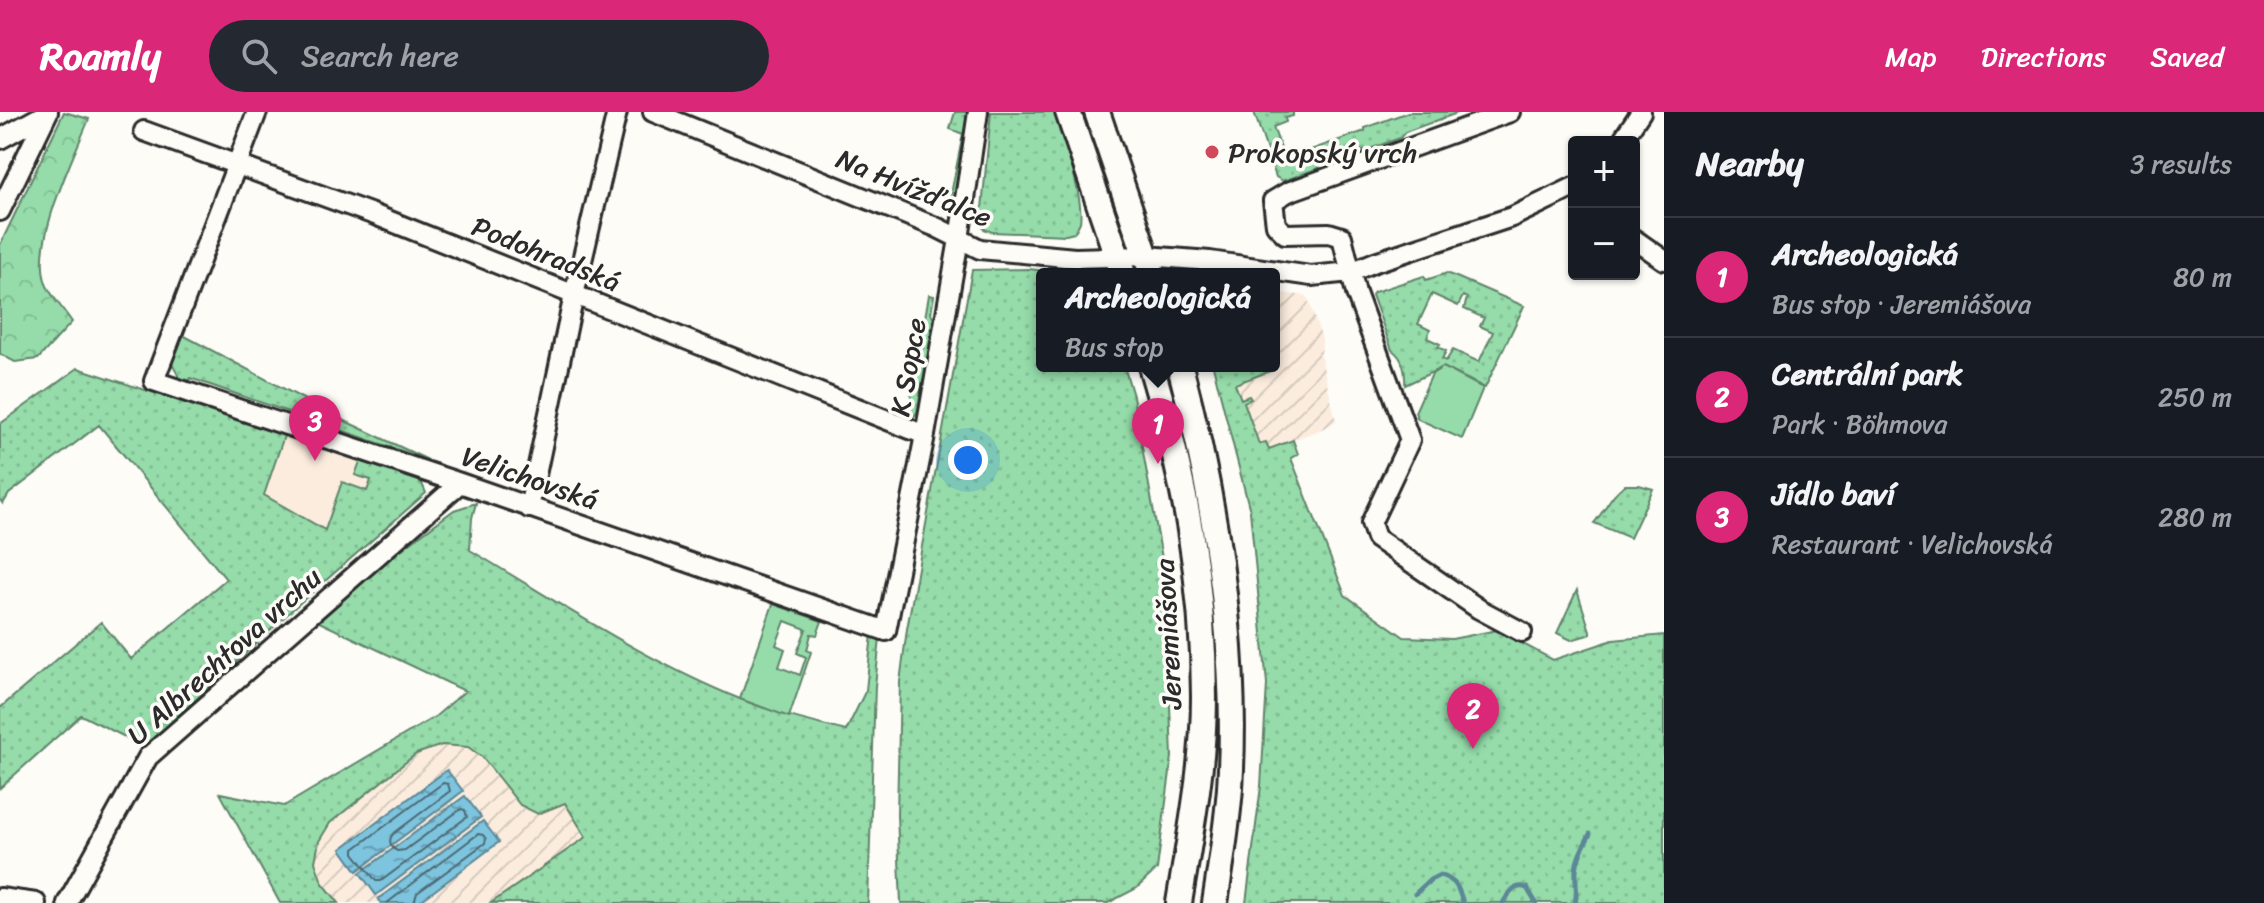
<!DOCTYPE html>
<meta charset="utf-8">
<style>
body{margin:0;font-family:Sriracha,sans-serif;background:#242831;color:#f1f3f6}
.controls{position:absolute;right:24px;top:24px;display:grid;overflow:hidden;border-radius:8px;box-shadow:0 2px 6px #0004}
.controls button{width:72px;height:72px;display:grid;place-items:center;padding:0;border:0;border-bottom:2px solid #363941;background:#171b24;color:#f1f3f6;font:40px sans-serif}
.you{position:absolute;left:968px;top:348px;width:28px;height:28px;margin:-20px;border:6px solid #fff;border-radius:50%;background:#1a73e8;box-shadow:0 0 0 12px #1a73e833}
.badge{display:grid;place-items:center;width:52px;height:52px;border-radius:50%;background:#db2777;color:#fff;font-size:26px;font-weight:700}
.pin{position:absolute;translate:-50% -66px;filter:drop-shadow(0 2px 4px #0008)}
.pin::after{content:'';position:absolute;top:42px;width:28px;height:24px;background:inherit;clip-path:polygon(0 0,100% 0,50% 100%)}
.popup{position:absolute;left:1036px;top:156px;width:244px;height:104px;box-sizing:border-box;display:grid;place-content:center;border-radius:8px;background:#171b24;filter:drop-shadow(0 2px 6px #0005);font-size:26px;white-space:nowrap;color:#9ea1a6}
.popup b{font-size:30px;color:#f1f3f6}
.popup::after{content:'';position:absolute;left:50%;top:100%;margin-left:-16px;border:16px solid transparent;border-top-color:#171b24}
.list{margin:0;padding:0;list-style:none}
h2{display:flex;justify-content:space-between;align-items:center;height:104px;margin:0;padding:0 32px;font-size:34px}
h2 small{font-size:26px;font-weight:400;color:#9ea1a6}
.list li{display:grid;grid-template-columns:52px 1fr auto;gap:24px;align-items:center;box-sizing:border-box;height:120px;padding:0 32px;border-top:2px solid #363941}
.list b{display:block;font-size:30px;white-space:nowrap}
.list p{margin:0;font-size:26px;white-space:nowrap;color:#9ea1a6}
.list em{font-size:26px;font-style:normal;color:#9ea1a6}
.icon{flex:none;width:44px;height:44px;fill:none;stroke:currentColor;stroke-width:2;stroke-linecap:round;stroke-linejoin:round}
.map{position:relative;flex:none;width:1664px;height:791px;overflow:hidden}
header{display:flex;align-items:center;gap:48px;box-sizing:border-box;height:112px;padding:0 40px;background:#db2777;color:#fff}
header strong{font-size:38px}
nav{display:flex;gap:44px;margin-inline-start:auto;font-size:28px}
.search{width:560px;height:72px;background:#242831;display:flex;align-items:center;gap:20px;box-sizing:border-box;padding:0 28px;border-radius:44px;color:#9ea1a6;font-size:30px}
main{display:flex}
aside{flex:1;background:#171b24}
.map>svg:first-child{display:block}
.built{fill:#fbecde}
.industrial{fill:url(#industrial-furrows)}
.grass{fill:url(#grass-dots);stroke:#60846a;stroke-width:2;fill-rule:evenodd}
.forest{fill:url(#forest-crowns);stroke:#60846a;stroke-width:2}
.garden{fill:#95dcaa;stroke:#60846a;stroke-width:2;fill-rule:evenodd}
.water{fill:url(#water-ripples);stroke:#5c8796;stroke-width:2}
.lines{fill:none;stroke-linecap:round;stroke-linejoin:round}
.shore{stroke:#4c6873;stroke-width:2}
.stream{stroke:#5c8796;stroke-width:5}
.street-casing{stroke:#2b2b2b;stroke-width:24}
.secondary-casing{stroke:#2b2b2b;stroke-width:30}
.street{stroke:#fdfcf7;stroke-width:18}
.secondary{stroke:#fdfcf7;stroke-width:24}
.poi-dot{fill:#d1495b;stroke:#fdfcf7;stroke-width:3}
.labels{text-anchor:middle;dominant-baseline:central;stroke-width:7;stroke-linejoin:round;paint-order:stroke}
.poi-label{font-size:28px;fill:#2b2b2b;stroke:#fdfcf7;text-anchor:start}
.street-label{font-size:28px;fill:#2b2b2b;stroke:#fdfcf7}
</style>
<header>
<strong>Roamly</strong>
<div class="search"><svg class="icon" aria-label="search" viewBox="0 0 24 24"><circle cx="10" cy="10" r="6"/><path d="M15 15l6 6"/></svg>Search here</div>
<nav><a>Map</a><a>Directions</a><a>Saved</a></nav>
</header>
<main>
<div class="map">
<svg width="1664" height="791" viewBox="0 0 1664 791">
<defs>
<pattern id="industrial-furrows" width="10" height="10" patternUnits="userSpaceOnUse" patternTransform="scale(2)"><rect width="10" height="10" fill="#fbecde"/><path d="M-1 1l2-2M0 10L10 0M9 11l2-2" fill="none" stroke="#d7cbbf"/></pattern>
<pattern id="grass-dots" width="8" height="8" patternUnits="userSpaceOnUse" patternTransform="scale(2)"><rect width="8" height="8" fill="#95dcaa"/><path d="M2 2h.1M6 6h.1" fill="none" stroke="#81bd92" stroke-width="1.8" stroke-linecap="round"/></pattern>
<pattern id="forest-crowns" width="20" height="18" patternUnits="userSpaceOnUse" patternTransform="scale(2)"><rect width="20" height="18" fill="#95dcaa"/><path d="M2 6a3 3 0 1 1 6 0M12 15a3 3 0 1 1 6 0" fill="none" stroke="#81bd92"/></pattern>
<pattern id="water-ripples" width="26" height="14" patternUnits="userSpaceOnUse" patternTransform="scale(2)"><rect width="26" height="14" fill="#7dc4de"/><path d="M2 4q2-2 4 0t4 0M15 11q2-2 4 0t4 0" fill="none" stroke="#679fb4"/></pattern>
</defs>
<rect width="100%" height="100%" fill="#fdfcf7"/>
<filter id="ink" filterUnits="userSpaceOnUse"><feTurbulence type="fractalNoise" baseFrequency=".0125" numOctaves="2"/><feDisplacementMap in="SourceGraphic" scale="16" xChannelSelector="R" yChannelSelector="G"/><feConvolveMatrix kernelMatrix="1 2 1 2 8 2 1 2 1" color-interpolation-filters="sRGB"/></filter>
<g filter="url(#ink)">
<!-- built -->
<path class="built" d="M 285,321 L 361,347 L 371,368 L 367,379 L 342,371 L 325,418 L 263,383 Z"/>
<!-- industrial -->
<path class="industrial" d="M 1274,180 L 1307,184 L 1322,227 L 1321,246 L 1336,309 L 1325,316 L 1269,337 L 1260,332 L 1244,290 L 1249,284 L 1241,287 L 1235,271 L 1272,258 L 1271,254 L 1274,254 Z
M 442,633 L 468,635 L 482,645 L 520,693 L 538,702 L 565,691 L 586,726 L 491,791 L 339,791 L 322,770 L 315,750 L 319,729 L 330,711 L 417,642 Z"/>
<!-- grass -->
<path class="grass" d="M 955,0 L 973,0 L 957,96 L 951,99 L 948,97 L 963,22 L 950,17 Z
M 991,0 L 1054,0 C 1063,24 1084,86 1080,110 C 1079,112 1075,120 1074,121 L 1066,123 L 992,120 L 984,117 L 981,108 Z
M 1254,0 L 1293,0 L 1293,4 L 1285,6 L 1286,10 L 1273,15 L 1285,47 L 1365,19 L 1365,16 L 1408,0 L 1460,0 L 1405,20 L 1400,26 L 1364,39 L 1357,37 L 1323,49 L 1319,56 L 1283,69 L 1276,65 Z
M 1029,157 L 1069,162 L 1042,162 L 1042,254 L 1124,254 L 1133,284 L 1165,463 L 1172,645 L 1157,757 L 1137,776 L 1108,791 L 901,791 L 897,703 L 900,570 L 907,517 L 972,158 Z
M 1447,161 L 1524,194 L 1485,276 L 1443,255 L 1405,273 C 1406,260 1403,245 1392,238 L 1372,183 L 1374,180 L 1424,164 L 1426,168 ZM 1432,182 L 1458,194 L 1463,184 L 1467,186 L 1464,197 L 1484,206 L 1480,214 L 1493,220 L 1479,250 L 1453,238 L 1446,249 L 1442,247 L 1446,239 L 1438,235 L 1440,232 L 1427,226 L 1430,218 L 1418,212 Z
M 929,183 L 934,184 L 931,201 L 934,208 L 917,300 L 914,305 L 907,308 Z
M 179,221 L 343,308 L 428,348 L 190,266 L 188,270 L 180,267 L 170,248 Z
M 1213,254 L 1271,254 L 1273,258 L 1235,272 L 1241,287 L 1249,284 L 1251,287 L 1244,290 L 1259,332 L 1266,330 L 1269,337 L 1293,328 L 1298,342 L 1291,346 L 1345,483 L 1404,525 L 1452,527 L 1497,518 L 1553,548 L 1613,528 L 1664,523 L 1664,791 L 1246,791 L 1261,674 L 1267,572 L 1250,399 Z
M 78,256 L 148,279 L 153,278 L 285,321 L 264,383 L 325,418 L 342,370 L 367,379 L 371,368 L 355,363 L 361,347 L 420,367 L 426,381 L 293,497 L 145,635 L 81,603 L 0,676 L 0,596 L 101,510 L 131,547 L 226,467 L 99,313 L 9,382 L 3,392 L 0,388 L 0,312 Z
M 1625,373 L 1639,373 L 1653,377 L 1630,426 L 1594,411 C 1605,399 1611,381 1625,373 Z
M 476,391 L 472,406 L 470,438 C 558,490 645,549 740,587 C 775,601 810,610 846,619 L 866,578 L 872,522 L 880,526 L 875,574 L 868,791 L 491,791 L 586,725 L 565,691 L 538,702 L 520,693 L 482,645 L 468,635 L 442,633 L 416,642 L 330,711 L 319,729 L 315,750 L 322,770 L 339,791 L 280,791 L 220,681 L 284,694 L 436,604 L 465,579 L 317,509 L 383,451 L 454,398 Z
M 1577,478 L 1591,522 L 1571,528 L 1557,521 Z"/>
<!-- forest -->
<path class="forest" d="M 64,0 L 89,7 C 73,47 29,133 47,174 C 53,186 64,198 72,210 L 38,247 L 15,250 L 0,242 L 0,133 Z"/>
<!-- garden -->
<path class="garden" d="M 1443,255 L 1483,276 L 1462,327 L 1418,307 L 1415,300 L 1432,262 Z
M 773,492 L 822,509 L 817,523 L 811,522 L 807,538 L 811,540 L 789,605 L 740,587 ZM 785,509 L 806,517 L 797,541 L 806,545 L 800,563 L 779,555 L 785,537 L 776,533 Z"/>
<!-- water -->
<path class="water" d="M 447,658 L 463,679 L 357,759 L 341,737 Z
M 465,684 L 481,705 L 376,783 L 360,761 Z
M 483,709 L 499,730 L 418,791 L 381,791 L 378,787 Z"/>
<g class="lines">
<!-- shore -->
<path class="shore" d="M 443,671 L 448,672 L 450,679 L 393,722 C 388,728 390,735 397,739 L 405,738 L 461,697 L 465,698 L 467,705 L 381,769 L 376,769 L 354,741 L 354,737 Z
M 387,791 L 478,722 L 483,723 L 486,727 L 485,731 L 417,781 L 414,791"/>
<!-- stream -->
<path class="stream" d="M 1415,782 L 1430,768 L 1440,763 C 1457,769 1458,775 1463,791
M 1503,791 C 1509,781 1515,771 1527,776 L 1536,791
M 1575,791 C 1578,780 1575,770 1576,758 C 1577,745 1584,734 1590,722"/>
<defs>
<path id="street" d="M 257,0 L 154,269 L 460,371 L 886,519 L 925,323 L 959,127 L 978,0
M 653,0 L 936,115 L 980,137 L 1075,146 L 1146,144 L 1210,149 L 1311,164 L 1351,160 L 1375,150 L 1512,105 L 1574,75
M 1510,0 L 1288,80 L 1273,89 L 1276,113 L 1285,122 L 1329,121 L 1342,125 L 1356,181 L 1410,328 L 1371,411 L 1376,426 L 1479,497 L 1522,520
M 144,19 L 375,103 L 925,323
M 0,27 L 47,1
M 1621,30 L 1641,0
M 0,99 L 48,0
M 1634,127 L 1664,148
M 529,396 L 574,183 L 617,0
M 0,786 L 36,791
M 67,791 L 148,645 L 460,371"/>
<path id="secondary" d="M 1068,0 L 1123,162
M 1097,0 L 1152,162
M 1151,254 C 1184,364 1204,469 1204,585 C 1204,654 1190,723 1179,791
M 1180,254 C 1216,391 1239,534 1230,676 C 1227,714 1221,753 1215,791"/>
</defs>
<!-- street casing -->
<use href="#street" class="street-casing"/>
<!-- secondary casing -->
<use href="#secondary" class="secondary-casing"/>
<!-- street -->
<use href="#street" class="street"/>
<!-- secondary -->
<use href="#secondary" class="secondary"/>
</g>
</g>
<!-- markers -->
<circle class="poi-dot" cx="1212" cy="40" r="8"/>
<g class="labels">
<!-- poi labels -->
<g class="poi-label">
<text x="1228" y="40">Prokopský vrch</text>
</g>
<!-- street labels -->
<g class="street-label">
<text transform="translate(914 76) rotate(22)">Na Hvížďalce</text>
<text transform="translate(546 142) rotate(22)">Podohradská</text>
<text transform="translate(908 255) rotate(-80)">K Sopce</text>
<text transform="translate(530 366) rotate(19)">Velichovská</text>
<text transform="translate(1168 522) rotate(-93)">Jeremiášova</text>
<text transform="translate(224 544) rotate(-42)">U Albrechtova vrchu</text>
</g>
</g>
</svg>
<div class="controls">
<button>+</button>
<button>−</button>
</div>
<div class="you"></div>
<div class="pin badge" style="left:1158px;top:352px">1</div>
<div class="popup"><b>Archeologická</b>Bus stop</div>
<div class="pin badge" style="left:1473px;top:637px">2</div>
<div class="pin badge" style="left:315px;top:349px">3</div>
</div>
<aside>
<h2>Nearby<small>3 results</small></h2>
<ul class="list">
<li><span class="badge">1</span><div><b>Archeologická</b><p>Bus stop · Jeremiášova</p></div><em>80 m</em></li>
<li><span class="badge">2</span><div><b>Centrální park</b><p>Park · Böhmova</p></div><em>250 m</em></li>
<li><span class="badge">3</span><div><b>Jídlo baví</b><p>Restaurant · Velichovská</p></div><em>280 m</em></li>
</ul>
</aside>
</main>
